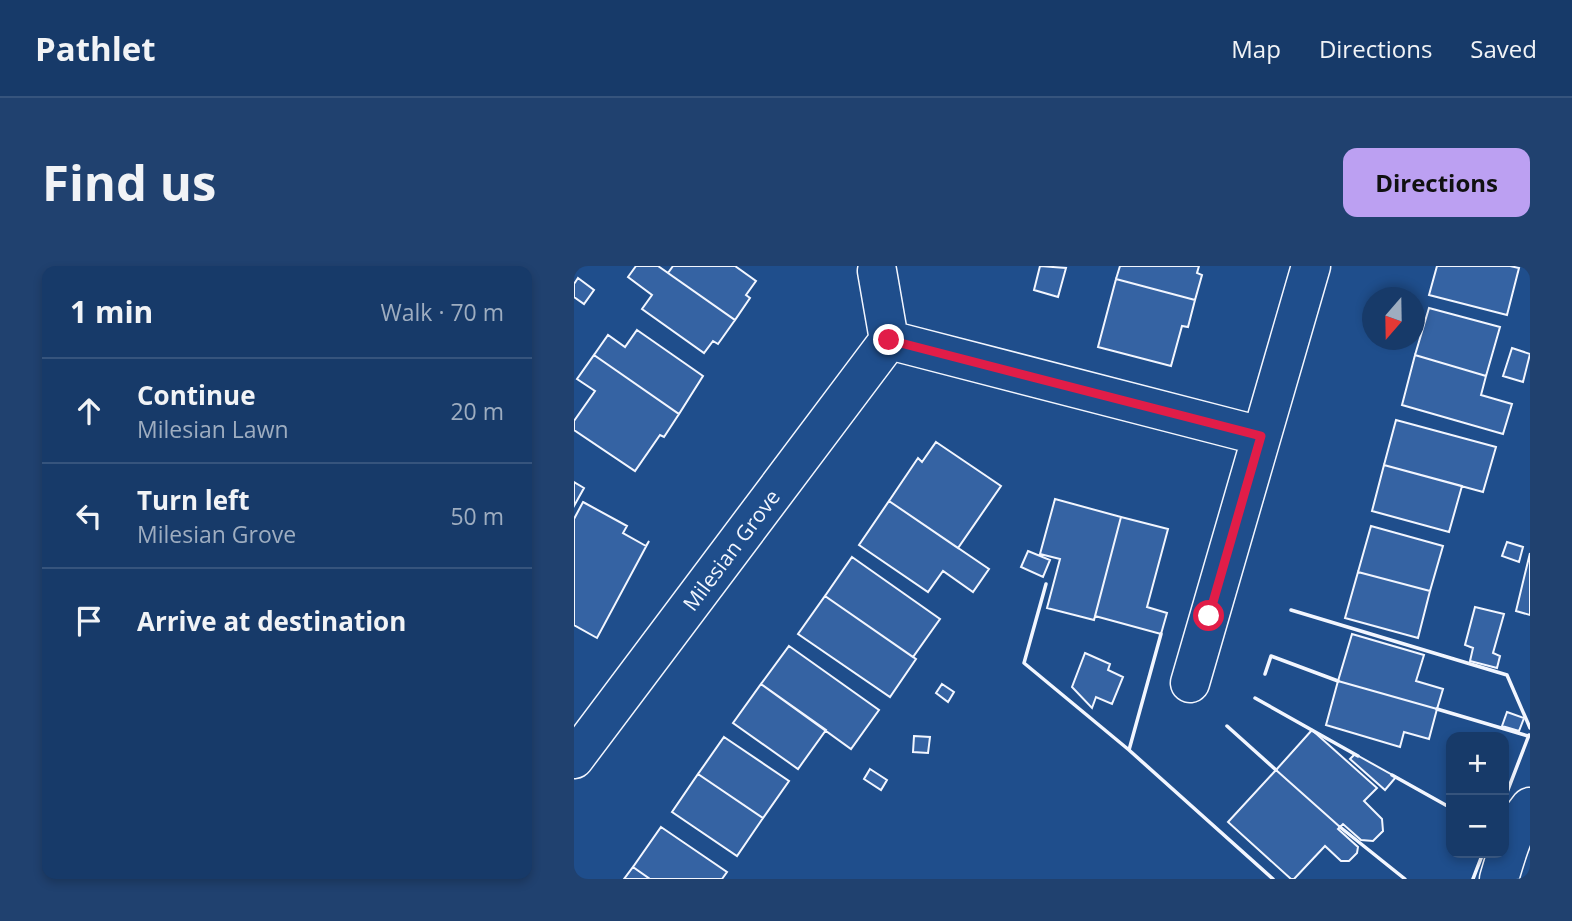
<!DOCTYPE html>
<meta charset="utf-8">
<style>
body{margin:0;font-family:"Open Sans",sans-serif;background:#20416f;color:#f1f3f6}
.controls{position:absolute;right:21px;bottom:21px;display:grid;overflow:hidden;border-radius:14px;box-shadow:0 4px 10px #0003}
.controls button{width:63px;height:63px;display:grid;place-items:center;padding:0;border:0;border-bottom:2px solid #36547d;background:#173a69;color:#f1f3f6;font:35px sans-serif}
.compass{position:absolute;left:788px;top:21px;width:63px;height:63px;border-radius:50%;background:#173a69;box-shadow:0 4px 10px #0003;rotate:200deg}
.stop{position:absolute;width:21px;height:21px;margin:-16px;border:5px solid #e11d48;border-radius:50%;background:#fff}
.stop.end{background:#e11d48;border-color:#fff;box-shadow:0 2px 7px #0008}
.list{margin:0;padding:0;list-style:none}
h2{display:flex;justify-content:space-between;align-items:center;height:91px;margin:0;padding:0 28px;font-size:30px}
h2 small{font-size:23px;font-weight:400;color:#9eadc0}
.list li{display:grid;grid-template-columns:46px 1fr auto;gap:21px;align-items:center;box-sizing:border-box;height:105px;padding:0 28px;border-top:2px solid #36547d}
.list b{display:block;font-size:26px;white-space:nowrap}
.list p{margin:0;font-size:23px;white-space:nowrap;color:#9eadc0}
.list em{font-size:23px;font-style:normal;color:#9eadc0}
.icon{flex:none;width:38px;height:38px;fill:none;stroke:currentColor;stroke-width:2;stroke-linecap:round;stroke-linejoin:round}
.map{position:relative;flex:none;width:956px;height:613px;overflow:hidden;border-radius:14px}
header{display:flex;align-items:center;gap:42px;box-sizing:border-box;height:98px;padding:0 35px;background:#173a69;border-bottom:2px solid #36547d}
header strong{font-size:33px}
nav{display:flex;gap:38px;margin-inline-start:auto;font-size:24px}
.intro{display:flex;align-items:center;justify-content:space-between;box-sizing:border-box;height:168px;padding:0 42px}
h1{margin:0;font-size:49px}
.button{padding:18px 32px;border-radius:14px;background:#bca0f2;color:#111;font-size:24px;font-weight:700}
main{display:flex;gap:42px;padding:0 42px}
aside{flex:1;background:#173a69;border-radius:14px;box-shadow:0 4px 10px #0003}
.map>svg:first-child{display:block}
.building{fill:#3563a3;stroke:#f2f6ff;stroke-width:2}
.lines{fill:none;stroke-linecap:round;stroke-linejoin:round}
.minor-casing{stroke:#f2f6ff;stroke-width:41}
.minor{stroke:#1f4e8c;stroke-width:38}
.wall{stroke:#f2f6ff;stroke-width:3.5}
.route{stroke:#e11d48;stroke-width:9}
.labels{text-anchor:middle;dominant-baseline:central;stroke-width:5;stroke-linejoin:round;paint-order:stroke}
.street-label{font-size:21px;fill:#f2f6ff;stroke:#1f4e8c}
</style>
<header>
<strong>Pathlet</strong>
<nav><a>Map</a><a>Directions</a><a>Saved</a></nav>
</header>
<div class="intro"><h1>Find us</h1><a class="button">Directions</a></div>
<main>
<aside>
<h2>1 min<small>Walk · 70 m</small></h2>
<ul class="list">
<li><svg class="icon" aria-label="ahead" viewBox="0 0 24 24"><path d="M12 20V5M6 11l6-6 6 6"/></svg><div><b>Continue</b><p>Milesian Lawn</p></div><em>20 m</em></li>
<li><svg class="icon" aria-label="left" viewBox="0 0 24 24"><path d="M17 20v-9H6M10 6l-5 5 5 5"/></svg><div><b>Turn left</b><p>Milesian Grove</p></div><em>50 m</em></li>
<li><svg class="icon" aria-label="arrive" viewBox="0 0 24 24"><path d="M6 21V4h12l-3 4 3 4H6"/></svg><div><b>Arrive at destination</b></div></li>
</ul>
</aside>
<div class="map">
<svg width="956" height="613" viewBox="0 0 956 613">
<rect width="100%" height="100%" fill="#1f4e8c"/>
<!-- building -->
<path class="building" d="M 62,0 L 84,0 L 161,54 L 144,78 L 139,75 L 130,87 L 68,43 L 78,29 L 54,11 Z
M 99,0 L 161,0 L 182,15 L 172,29 L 176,32 L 161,54 L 94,7 Z
M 466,0 L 492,2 L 484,31 L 460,24 Z
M 546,0 L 625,0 L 623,7 L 628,9 L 621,34 L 542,13 Z
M 863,0 L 936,0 L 945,2 L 933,49 L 855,29 Z
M 4,12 L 20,24 L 10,38 L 0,31 L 0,18 Z
M 542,13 L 621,34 L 614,61 L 608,60 L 597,100 L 524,81 Z
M 855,42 L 926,61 L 912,110 L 841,89 Z
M 63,64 L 129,110 L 105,148 L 20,89 L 34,69 L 51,81 Z
M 938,82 L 956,88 L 949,116 L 929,110 Z
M 20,89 L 105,148 L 90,171 L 86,169 L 61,205 L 0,164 L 0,155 L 21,125 L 3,113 Z
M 841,89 L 912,110 L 907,129 L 938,138 L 929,168 L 828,139 Z
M 822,154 L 922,181 L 909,226 L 810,199 Z
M 362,176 L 427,220 L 384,282 L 315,235 L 344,192 L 348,196 Z
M 810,199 L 888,220 L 875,266 L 798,245 Z
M 0,216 L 10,222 L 0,240 Z
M 481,233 L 547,251 L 520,354 L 473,342 L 486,293 L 466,288 Z
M 315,235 L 415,303 L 399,326 L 369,305 L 354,326 L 285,279 Z
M 9,236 L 53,260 L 49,267 L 72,280 L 75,275 L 23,372 L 0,359 L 0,253 Z
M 547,251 L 594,263 L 573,341 L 593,347 L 587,368 L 521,350 Z
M 797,260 L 869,280 L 856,325 L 784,306 Z
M 933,276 L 949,281 L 945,296 L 928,290 Z
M 454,285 L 476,294 L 469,311 L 447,301 Z
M 956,287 L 956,349 L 942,345 Z
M 278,291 L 366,353 L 339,391 L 251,330 Z
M 784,306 L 856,325 L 844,372 L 771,352 Z
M 251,330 L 342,393 L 316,431 L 224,368 Z
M 901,341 L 930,348 L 919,387 L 926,390 L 923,402 L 896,395 L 899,382 L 891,379 Z
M 778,368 L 850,389 L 842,415 L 869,423 L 863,443 L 764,415 Z
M 215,380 L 305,444 L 277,483 L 187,418 Z
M 511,387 L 536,398 L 534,404 L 549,411 L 538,438 L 522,431 L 518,442 L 498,421 Z
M 764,415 L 863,443 L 855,473 L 830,466 L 826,481 L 752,459 Z
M 187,418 L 252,464 L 224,503 L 159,457 Z
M 368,418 L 380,426 L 374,436 L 362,427 Z
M 933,446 L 950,452 L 945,465 L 928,460 Z
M 738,464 L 803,522 L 790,535 L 808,553 L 809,565 L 799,575 L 787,574 L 769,558 L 766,561 L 702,504 Z
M 340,470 L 356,471 L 354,487 L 339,486 Z
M 150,471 L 215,515 L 189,552 L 124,508 Z
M 781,488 L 822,511 L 811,524 L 776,493 Z
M 296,503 L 313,514 L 307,524 L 290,513 Z
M 702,504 L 766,561 L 764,563 L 784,581 L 783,587 L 775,595 L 767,595 L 751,580 L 720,613 L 717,613 L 654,556 Z
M 124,508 L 189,552 L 163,590 L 98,546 Z
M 87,561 L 153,606 L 148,613 L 76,613 L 59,601 Z
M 59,601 L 76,613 L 50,613 Z"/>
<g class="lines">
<defs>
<path id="minor" d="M 303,5 L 315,74
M 616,417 L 737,0
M 0,493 L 315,74 L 687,170
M 925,613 C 932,589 940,560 956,541"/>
</defs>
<!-- minor casing -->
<use href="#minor" class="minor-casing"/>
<!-- minor -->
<use href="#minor" class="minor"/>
<!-- wall -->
<path class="wall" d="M 472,318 L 450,397 L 555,484
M 717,344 L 933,409 L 956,462
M 587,368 L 555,484 L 699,613
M 691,408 L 697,390 L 764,415
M 681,432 L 784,490
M 863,443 L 954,470
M 653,460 L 702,504
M 818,509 L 877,542
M 930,534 L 955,469
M 766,561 L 831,613
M 899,613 L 909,587"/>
</g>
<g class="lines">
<!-- route -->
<path class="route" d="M 315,74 L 687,170 L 635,350"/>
</g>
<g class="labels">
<!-- street labels -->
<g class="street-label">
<text transform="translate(157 284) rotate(-53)">Milesian Grove</text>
</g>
</g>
</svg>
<div class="controls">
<button>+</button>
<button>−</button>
</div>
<svg class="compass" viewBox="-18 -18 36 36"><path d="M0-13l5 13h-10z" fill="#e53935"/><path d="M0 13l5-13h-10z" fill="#9eadc0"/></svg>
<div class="stop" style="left:635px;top:350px"></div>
<div class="stop end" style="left:315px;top:74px"></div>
</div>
</main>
